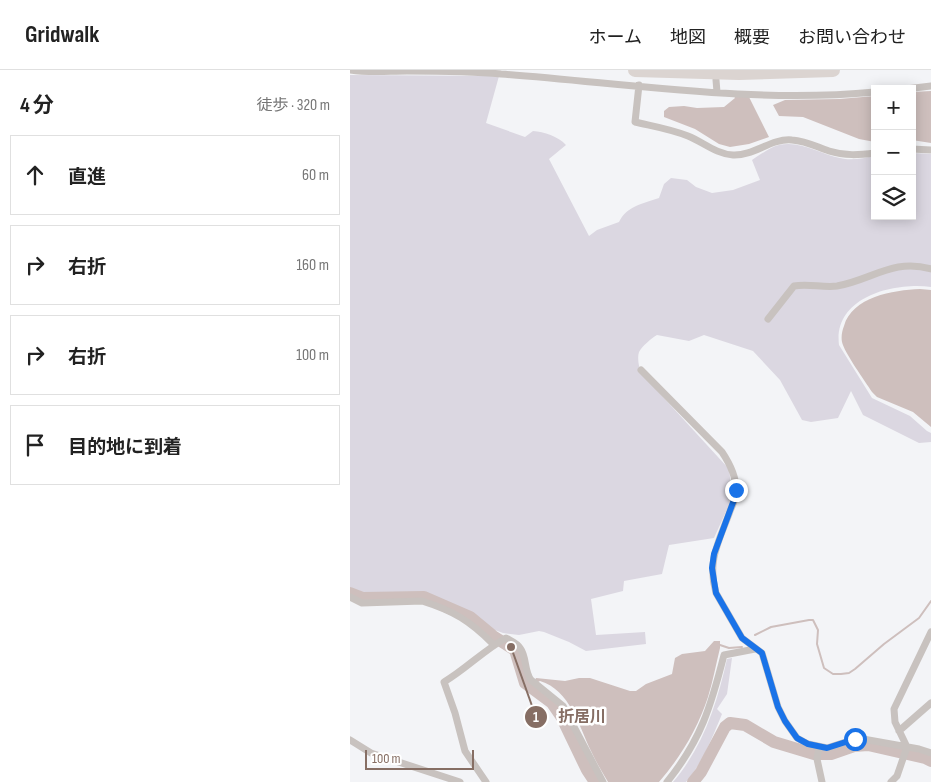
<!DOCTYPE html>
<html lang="ja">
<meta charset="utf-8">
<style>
body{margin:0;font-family:"Sofia Sans Condensed","Noto Sans JP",sans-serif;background:#f6f6f6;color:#222}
.controls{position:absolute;right:15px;top:15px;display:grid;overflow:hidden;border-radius:0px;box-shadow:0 2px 12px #0003}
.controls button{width:45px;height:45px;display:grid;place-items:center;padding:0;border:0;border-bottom:1px solid #e0e0e0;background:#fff;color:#222;font:25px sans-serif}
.scale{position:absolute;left:15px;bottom:12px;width:109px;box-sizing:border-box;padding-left:5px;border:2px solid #866e64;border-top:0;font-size:14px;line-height:18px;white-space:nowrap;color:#866e64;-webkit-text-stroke:4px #fff;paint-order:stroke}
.stop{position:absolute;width:15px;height:15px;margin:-11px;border:4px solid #1a73e8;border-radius:50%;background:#fff}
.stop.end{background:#1a73e8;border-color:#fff;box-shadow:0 1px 5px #0008}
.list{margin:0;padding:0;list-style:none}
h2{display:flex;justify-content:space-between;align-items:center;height:65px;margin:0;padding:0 20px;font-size:21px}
h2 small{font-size:16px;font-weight:400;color:#767676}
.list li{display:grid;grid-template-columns:32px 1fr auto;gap:15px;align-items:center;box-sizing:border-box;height:80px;margin:0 10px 10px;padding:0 10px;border:1px solid #e0e0e0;border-radius:0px}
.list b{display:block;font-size:19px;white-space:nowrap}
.list em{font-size:16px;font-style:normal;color:#767676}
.icon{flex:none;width:28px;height:28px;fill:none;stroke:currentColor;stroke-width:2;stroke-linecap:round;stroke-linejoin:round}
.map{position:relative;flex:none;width:581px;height:712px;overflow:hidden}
header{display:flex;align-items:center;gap:30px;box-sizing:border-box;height:70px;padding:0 25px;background:#fff;border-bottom:1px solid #e0e0e0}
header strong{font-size:24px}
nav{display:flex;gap:28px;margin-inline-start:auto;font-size:18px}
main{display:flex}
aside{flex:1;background:#fff}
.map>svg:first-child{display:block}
.green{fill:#dbd7e1}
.water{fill:#cebfbd}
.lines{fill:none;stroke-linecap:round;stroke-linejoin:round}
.stream{stroke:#cebfbd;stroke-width:2}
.river{stroke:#cebfbd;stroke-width:12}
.minor{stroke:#c8c2bf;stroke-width:7}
.motorway{stroke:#dbd4d1;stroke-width:14}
.route{stroke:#1a73e8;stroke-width:6}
.leader{fill:none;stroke:#866e64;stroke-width:2}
.callout-dot{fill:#866e64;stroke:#fff;stroke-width:2}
.mark-label{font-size:15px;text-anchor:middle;font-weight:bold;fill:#fff}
.callout-label{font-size:16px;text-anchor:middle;font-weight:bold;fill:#866e64;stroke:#fff;stroke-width:5;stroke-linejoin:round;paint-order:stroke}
</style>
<header>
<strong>Gridwalk</strong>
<nav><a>ホーム</a><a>地図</a><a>概要</a><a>お問い合わせ</a></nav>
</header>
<main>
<aside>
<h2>4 分<small>徒歩 · 320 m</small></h2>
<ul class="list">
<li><svg class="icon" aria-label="ahead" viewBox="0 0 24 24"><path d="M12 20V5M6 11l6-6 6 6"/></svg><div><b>直進</b></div><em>60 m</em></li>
<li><svg class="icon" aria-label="right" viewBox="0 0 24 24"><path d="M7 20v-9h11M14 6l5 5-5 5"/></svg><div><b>右折</b></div><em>160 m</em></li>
<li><svg class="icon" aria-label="right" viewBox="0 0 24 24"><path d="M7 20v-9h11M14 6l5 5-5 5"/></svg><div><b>右折</b></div><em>100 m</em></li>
<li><svg class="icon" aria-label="arrive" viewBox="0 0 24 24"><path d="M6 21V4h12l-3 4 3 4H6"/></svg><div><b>目的地に到着</b></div></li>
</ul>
</aside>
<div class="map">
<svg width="581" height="712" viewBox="0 0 581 712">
<rect width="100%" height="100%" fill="#f3f4f7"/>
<!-- green -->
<path class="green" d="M 0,5 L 149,6 L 136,53 L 175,67 L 183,61 C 194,62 208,66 216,75 L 199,89 L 239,166 L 247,160 L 269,152 C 277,136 292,134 309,128 L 314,114 L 321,108 L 337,110 L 346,117 L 362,123 L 383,120 L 410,110 L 402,90 C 410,85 420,77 429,75 C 450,70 470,84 490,88 C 501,91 514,88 525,86 L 525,146 L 562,146 L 562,83 L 581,84 L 581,217 C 544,212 483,227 489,275 L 522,328 L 560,346 L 577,361 L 581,363 L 581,372 L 569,373 L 513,345 L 501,321 L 488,348 L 461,352 L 452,350 L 430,310 L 403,281 L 354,265 L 339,271 L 307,265 C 302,268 292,276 289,282 C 287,288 289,297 291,303 L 379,399 L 382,424 L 379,435 L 364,468 L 319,475 L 312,504 L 274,511 L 273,521 L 241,529 L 246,565 L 295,562 L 296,574 L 236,581 L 219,572 L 194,562 L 189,561 L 169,565 L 153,563 L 134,556 L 119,544 L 73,525 L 15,526 L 0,521 Z
M 382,588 L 377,624 L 367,639 L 372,644 C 362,668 353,692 336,712 L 323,712 C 353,677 367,634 377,589 Z"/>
<!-- water -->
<path class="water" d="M 581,21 L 581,73 L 562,70 L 562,22 Z
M 384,26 L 399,27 L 419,67 L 399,74 L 380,77 L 369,74 L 345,59 L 314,47 L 314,41 L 319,37 L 334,36 L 347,38 L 374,37 L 385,28 Z
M 525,26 L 525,72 L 509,69 L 453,47 L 429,46 L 423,35 L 435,30 L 489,29 Z
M 570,219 L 581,220 L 581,357 L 563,342 L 527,327 L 522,322 C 515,311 494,282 492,272 C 491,267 492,261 494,256 C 502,227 543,220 570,219 Z
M 364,571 L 370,571 L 370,578 C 366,594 363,611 358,627 C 348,658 330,688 309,712 L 258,712 C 252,702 246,692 241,681 C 229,656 220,620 190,611 L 188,612 L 185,610 L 186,608 L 215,611 L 229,608 L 240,608 L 280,621 L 286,621 L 296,614 L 322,604 L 325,588 L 332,584 L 355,581 Z"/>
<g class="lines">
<!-- stream -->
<path class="stream" d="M 405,565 L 421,557 L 459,550 L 463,550 L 468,560 L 467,574 L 474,598 L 483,604 L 491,604 L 499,603 L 505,599 L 534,574 L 569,548 L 581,531
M 370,575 L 379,578 L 392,577"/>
<!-- river -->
<path class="river" d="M 0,523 L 13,528 L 74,527 L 120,547 L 143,566 L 165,580 L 175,613 L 202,633 L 211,646 L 237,700 L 245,712
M 343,712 L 351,702 L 375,657 L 380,653 L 395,655 L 424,672 L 464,684 L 481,684 L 504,676 L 518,675 L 575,688 L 581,691"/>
<!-- minor -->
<path class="minor" d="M 0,0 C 19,3 38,1 57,1 C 88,1 120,1 151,4 C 275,13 401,34 525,22
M 366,10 L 367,22
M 289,15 L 285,52 C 302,56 321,59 338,66 C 353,72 366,84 383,85 C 404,86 421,68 442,70 C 456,71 467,77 479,81 C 495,86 509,85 525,83
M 556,19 L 581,16
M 562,79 L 581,80
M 418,249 L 444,216 C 458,213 473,218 487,216 C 522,210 543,188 581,199
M 291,300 L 372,382 C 380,394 387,407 386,422 C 386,430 381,437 379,444 C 368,473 357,492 366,523 L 392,568 L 412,583 L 428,637 L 435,651 L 447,668 L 458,674 L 477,678 L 505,669 L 513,669 L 569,679 L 581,683
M 0,527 L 12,533 L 72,531 C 104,541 120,551 143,574
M 549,661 L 581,633
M 0,670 L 21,683 L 110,712
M 469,677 L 467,689 L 472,712
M 136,712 L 115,681 L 105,643 L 94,612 C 116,599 134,580 156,568 C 161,571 167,573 170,578 C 177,587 174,601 181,610 L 213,636 L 253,712
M 317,712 C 351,670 361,636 374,585 L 405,579
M 541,712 L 547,706 L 557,677 L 545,652 L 544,639 L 581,562"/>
<!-- motorway -->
<path class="motorway" d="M 285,0 L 389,3 L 483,0"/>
</g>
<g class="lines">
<!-- route -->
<path class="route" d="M 386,420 L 385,427 L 364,484 L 362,498 L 366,523 L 392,568 L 412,583 L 428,637 L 435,651 L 447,668 L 458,674 L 477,678 L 505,669"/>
</g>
<!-- callouts -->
<path class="leader" d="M161 577L186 647"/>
<g class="callout-dot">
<circle cx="161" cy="577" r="5"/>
<circle cx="186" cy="647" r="12"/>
</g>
<g class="mark-label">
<text x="186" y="652">1</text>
</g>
<g class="callout-label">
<text x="232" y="652">折居川</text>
</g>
</svg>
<div class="controls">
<button>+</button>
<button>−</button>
<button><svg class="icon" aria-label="layers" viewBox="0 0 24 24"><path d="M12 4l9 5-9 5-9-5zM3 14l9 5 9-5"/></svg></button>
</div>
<div class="scale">100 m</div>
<div class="stop" style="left:505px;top:669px"></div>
<div class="stop end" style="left:386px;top:420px"></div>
</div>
</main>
